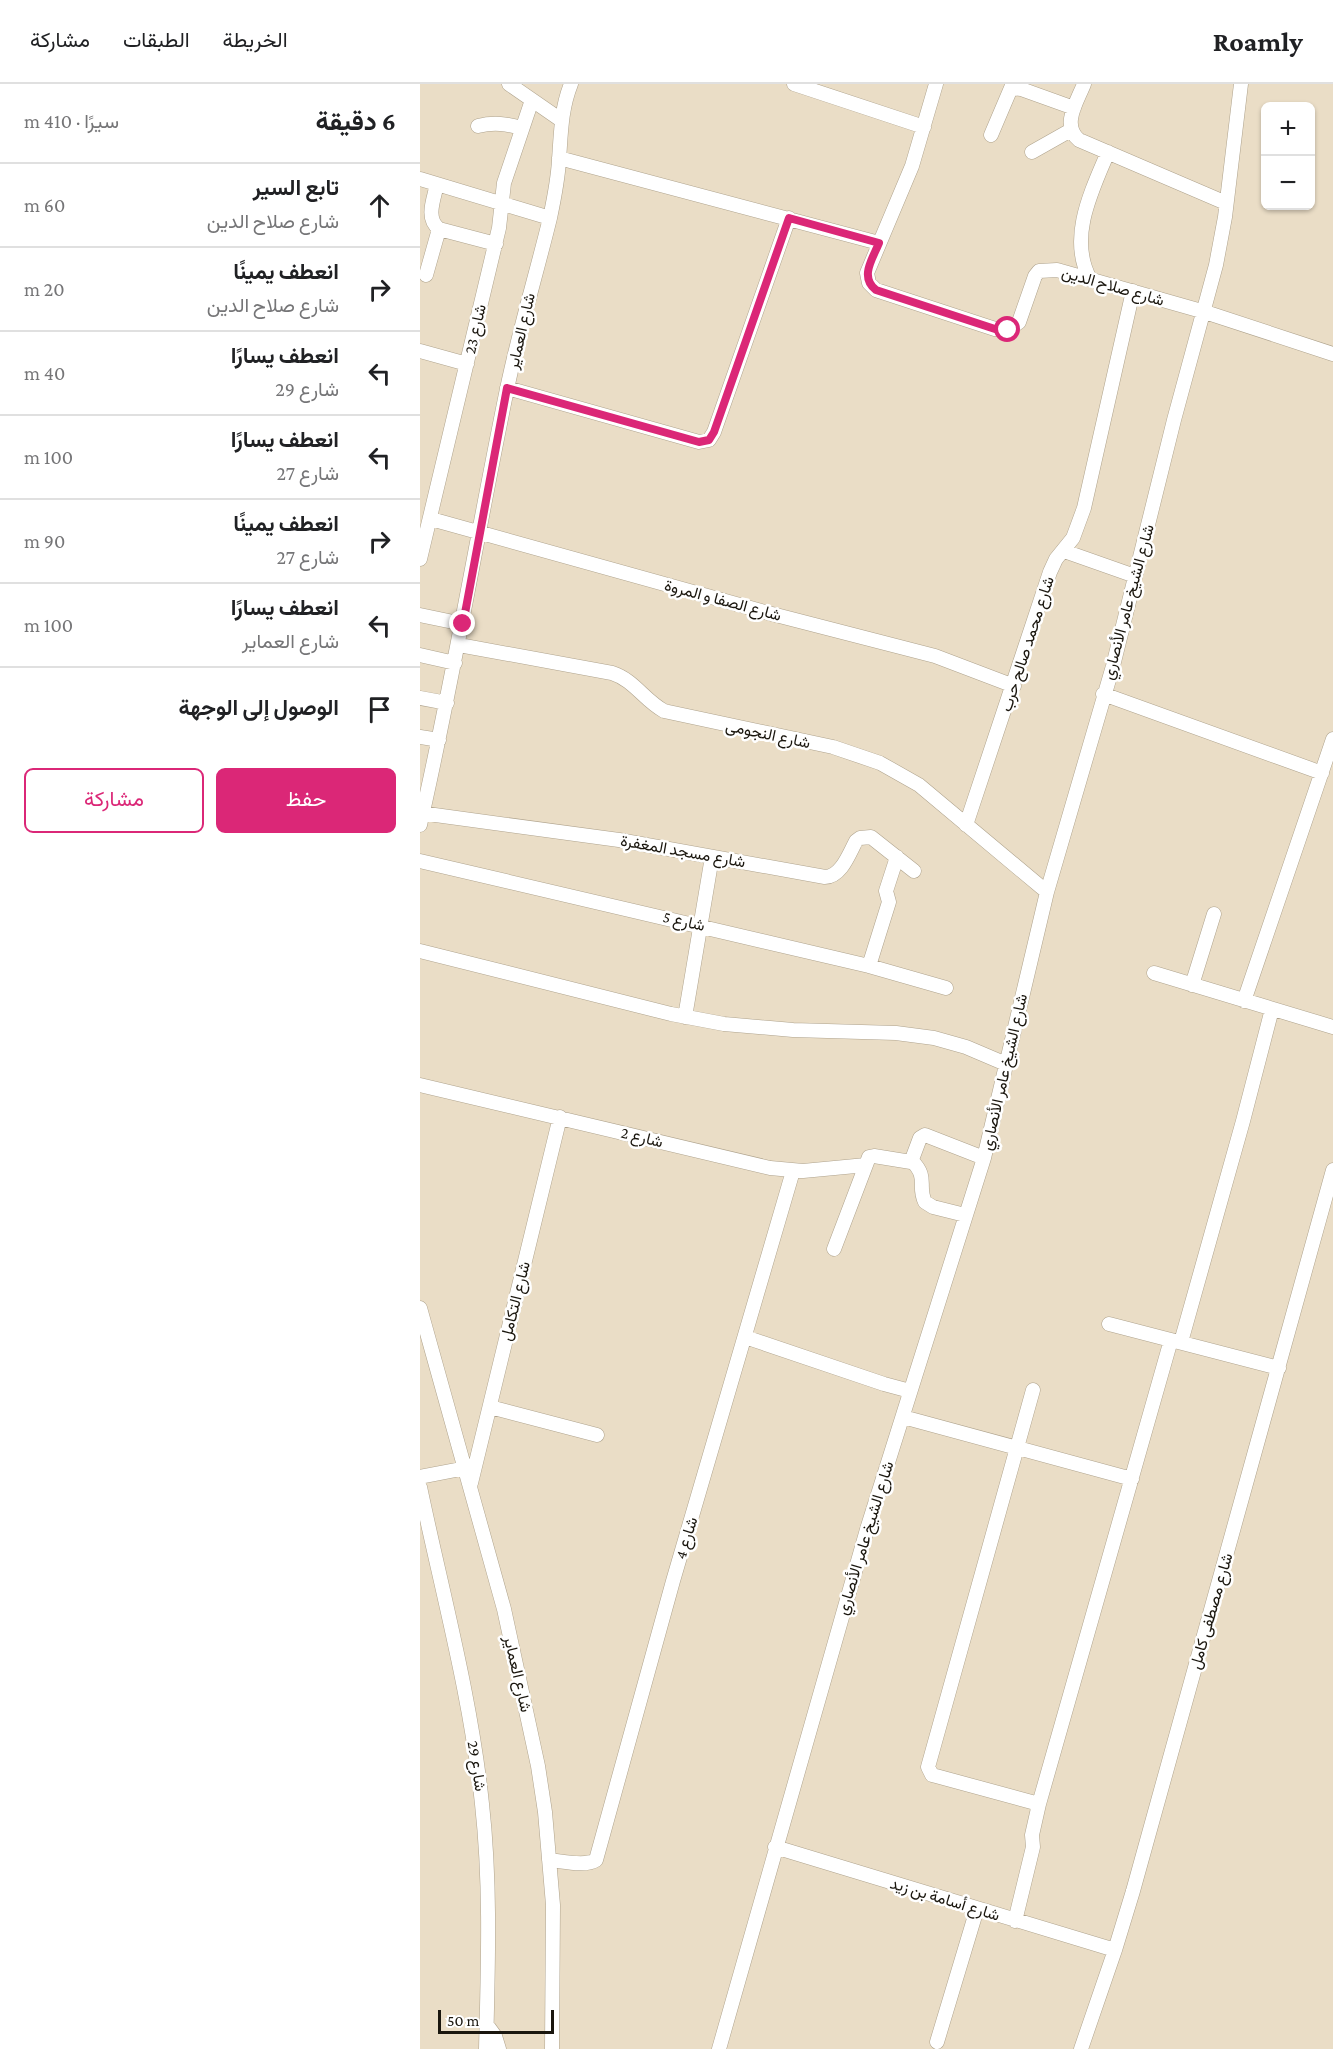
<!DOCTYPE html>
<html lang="ar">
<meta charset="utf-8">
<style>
body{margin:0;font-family:"Crimson Pro",Vazirmatn,serif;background:#f2f2f2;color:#202124;direction:rtl}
.controls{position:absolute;right:18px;top:18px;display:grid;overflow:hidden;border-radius:9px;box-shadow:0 2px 4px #0004}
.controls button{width:54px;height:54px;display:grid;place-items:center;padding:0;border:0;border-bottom:2px solid #e0e0e0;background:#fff;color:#202124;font:30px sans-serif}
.scale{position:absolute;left:18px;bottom:15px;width:116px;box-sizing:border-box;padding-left:6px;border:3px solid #1a160e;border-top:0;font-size:16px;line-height:21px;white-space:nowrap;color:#1a160e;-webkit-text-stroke:4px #fff;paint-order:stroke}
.stop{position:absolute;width:18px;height:18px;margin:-14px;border:4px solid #db2777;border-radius:50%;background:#fff}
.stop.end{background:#db2777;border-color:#fff;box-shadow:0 2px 6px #0008}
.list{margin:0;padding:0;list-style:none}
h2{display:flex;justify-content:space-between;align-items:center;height:78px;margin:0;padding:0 24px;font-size:26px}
h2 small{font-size:20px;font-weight:400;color:#757577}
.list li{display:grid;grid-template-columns:39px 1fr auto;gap:18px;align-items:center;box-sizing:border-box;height:84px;padding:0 24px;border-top:2px solid #e0e0e0}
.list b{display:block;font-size:22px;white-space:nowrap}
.list p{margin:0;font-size:20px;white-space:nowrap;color:#757577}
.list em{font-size:20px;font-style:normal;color:#757577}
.actions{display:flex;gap:12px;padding:18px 24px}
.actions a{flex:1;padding:14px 0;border:2px solid #db2777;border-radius:9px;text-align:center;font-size:21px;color:#db2777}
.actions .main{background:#db2777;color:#fff}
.icon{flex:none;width:33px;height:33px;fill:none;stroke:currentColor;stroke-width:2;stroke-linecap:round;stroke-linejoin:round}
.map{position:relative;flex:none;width:913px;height:1965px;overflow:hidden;direction:ltr}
header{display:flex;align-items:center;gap:36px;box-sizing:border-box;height:84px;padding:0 30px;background:#fff;border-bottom:2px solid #e0e0e0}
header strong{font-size:28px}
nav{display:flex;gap:33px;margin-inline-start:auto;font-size:21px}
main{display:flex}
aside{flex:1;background:#fff}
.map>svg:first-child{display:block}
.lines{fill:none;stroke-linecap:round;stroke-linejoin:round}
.minor-casing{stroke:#afa38d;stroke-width:15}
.minor{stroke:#fff;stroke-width:14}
.route{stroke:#db2777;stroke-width:8}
.labels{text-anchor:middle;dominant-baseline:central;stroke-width:5;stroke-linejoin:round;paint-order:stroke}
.street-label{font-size:16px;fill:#1a160e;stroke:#fff}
</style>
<header>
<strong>Roamly</strong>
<nav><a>الخريطة</a><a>الطبقات</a><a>مشاركة</a></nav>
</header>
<main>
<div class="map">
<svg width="913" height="1965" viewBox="0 0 913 1965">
<rect width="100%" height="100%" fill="#eaddc6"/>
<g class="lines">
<defs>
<path id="minor" d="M 89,0 L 141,36
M 374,0 L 504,43
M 516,0 L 492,82 L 447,189 L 449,199 L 456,206 L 575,245 L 588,246 L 599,238 L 615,192 L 619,187 L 637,186 L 785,228 L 913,270
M 664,0 C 657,18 641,41 659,56 L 806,119
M 58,42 C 74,38 87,40 102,44
M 571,51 L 591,4 L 601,5 L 654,24
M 612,68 L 651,46
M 139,74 L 459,159
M 0,95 L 130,134
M 17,100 C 14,115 5,134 19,145 L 76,160
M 6,191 L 19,145
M 670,195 C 648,154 671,108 688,68
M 0,267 L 47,280
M 87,304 L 279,358 L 289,356 L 294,348 L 369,134
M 11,435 L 352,530 L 515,572 L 594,602
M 644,467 L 715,492
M 0,475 L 79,144 L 84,99 L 112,16
M 0,531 L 43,540
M 39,561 L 192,589 C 214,596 224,616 244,627 L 413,663 L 460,679 L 499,701 L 627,808
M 0,571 L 35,579
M 683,610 L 902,689
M 0,614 L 27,619
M 0,653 L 19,656
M 0,729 L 199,756 L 405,793 C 421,793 429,770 436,757 L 440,754 L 451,753 L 494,787
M 0,741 C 33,597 57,451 87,305 C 99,247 116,191 130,134 C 134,115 138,95 139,76 C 141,49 141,25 151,0
M 546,741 L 630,488 L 636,475 L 653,454 L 664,424 L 713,207
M 0,777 L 449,882 L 526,904
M 0,867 L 251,930 L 304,940 L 373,946 L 476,949 L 514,954 L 546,963 L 586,980
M 449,882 L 469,818 L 466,807 L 477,773
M 734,889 L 913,943
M 772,901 L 794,830
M 824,917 L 913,655
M 265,933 L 292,773
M 0,1001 L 350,1084 L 383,1087 L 446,1081
M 492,1077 C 509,1094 497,1102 505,1118 L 513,1123 L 545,1131
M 414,1165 L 449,1073 L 454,1072 L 491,1078 L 500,1054 L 505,1051 L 564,1074
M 0,1224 L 84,1525 L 118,1682 L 125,1728 L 133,1821 L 132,1965
M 689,1240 L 859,1284
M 325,1253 L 464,1300 L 490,1307
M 761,1258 L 823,1037 L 852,925
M 613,1306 L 508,1683 L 512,1691 L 516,1692 L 619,1720
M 70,1323 L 177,1351
M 483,1333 L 712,1395
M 0,1393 L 46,1384
M 51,1399 L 140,1033
M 0,1403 C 22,1508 51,1613 62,1720 C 71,1801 68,1883 66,1965
M 355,1763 L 695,1866
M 129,1776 C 142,1777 165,1783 176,1776 L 253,1497 L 373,1087
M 595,1837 L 613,1763 L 612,1751 L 619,1720 L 751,1256
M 67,1941 L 75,1952 L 79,1965
M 517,1958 L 557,1825
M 299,1965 L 448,1442 L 564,1074 L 627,808 L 693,582 L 754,336 L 796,181 L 805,133 L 821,0
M 661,1965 L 695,1866 L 713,1807 L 913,1086"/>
</defs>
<!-- minor casing -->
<use href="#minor" class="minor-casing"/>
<!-- minor -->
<use href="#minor" class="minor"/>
</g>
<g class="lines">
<!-- route -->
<path class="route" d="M 43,540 L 87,304 L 279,358 L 289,356 L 294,348 L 369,134 L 459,159 C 453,174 439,193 456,206 L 575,245 L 588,246"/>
</g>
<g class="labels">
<!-- street labels -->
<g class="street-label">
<text transform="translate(693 202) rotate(16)">شارع صلاح الدين</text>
<text transform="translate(55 245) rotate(-77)">شارع 23</text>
<text transform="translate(101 247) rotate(-77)">شارع العماير</text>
<text transform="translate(303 516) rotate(15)">شارع الصفا و المروة</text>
<text transform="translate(708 518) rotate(-75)">شارع الشيخ عامر الأنصاري</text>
<text transform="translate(607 560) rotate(-72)">شارع محمد صالح حرب</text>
<text transform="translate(348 650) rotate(12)">شارع النجومى</text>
<text transform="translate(263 767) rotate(10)">شارع مسجد المغفرة</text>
<text transform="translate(264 837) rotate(13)">شارع 5</text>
<text transform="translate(584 988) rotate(-77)">شارع الشيخ عامر الأنصاري</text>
<text transform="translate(222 1053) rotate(14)">شارع 2</text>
<text transform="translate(95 1217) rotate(-76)">شارع التكامل</text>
<text transform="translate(266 1454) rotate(-73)">شارع 4</text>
<text transform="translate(445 1454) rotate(-73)">شارع الشيخ عامر الأنصاري</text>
<text transform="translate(791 1527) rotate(-74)">شارع مصطفى كامل</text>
<text transform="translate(98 1590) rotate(77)">شارع العماير</text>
<text transform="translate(57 1682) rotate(81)">شارع 29</text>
<text transform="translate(525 1815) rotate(17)">شارع أسامة بن زيد</text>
</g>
</g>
</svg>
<div class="controls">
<button>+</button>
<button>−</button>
</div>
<div class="scale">50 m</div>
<div class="stop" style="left:588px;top:246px"></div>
<div class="stop end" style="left:43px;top:540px"></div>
</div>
<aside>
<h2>6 دقيقة<small>سيرًا · 410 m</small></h2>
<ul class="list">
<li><svg class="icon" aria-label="ahead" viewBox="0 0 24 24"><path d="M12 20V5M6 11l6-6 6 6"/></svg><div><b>تابع السير</b><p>شارع صلاح الدين</p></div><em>60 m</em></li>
<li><svg class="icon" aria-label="right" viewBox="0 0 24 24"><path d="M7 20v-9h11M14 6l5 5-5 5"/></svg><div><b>انعطف يمينًا</b><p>شارع صلاح الدين</p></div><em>20 m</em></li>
<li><svg class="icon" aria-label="left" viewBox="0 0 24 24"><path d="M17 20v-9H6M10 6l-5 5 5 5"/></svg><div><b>انعطف يسارًا</b><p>شارع 29</p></div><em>40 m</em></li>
<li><svg class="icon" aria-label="left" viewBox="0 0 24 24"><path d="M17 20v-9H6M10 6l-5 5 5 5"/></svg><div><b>انعطف يسارًا</b><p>شارع 27</p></div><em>100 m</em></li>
<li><svg class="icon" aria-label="right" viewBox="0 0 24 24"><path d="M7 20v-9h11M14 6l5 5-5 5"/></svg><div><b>انعطف يمينًا</b><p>شارع 27</p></div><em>90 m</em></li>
<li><svg class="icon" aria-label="left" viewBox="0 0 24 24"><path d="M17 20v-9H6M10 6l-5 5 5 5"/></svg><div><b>انعطف يسارًا</b><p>شارع العماير</p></div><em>100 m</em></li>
<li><svg class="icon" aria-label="arrive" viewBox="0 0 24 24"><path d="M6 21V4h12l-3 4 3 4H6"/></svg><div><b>الوصول إلى الوجهة</b></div></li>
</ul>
<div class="actions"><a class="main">حفظ</a><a>مشاركة</a></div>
</aside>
</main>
